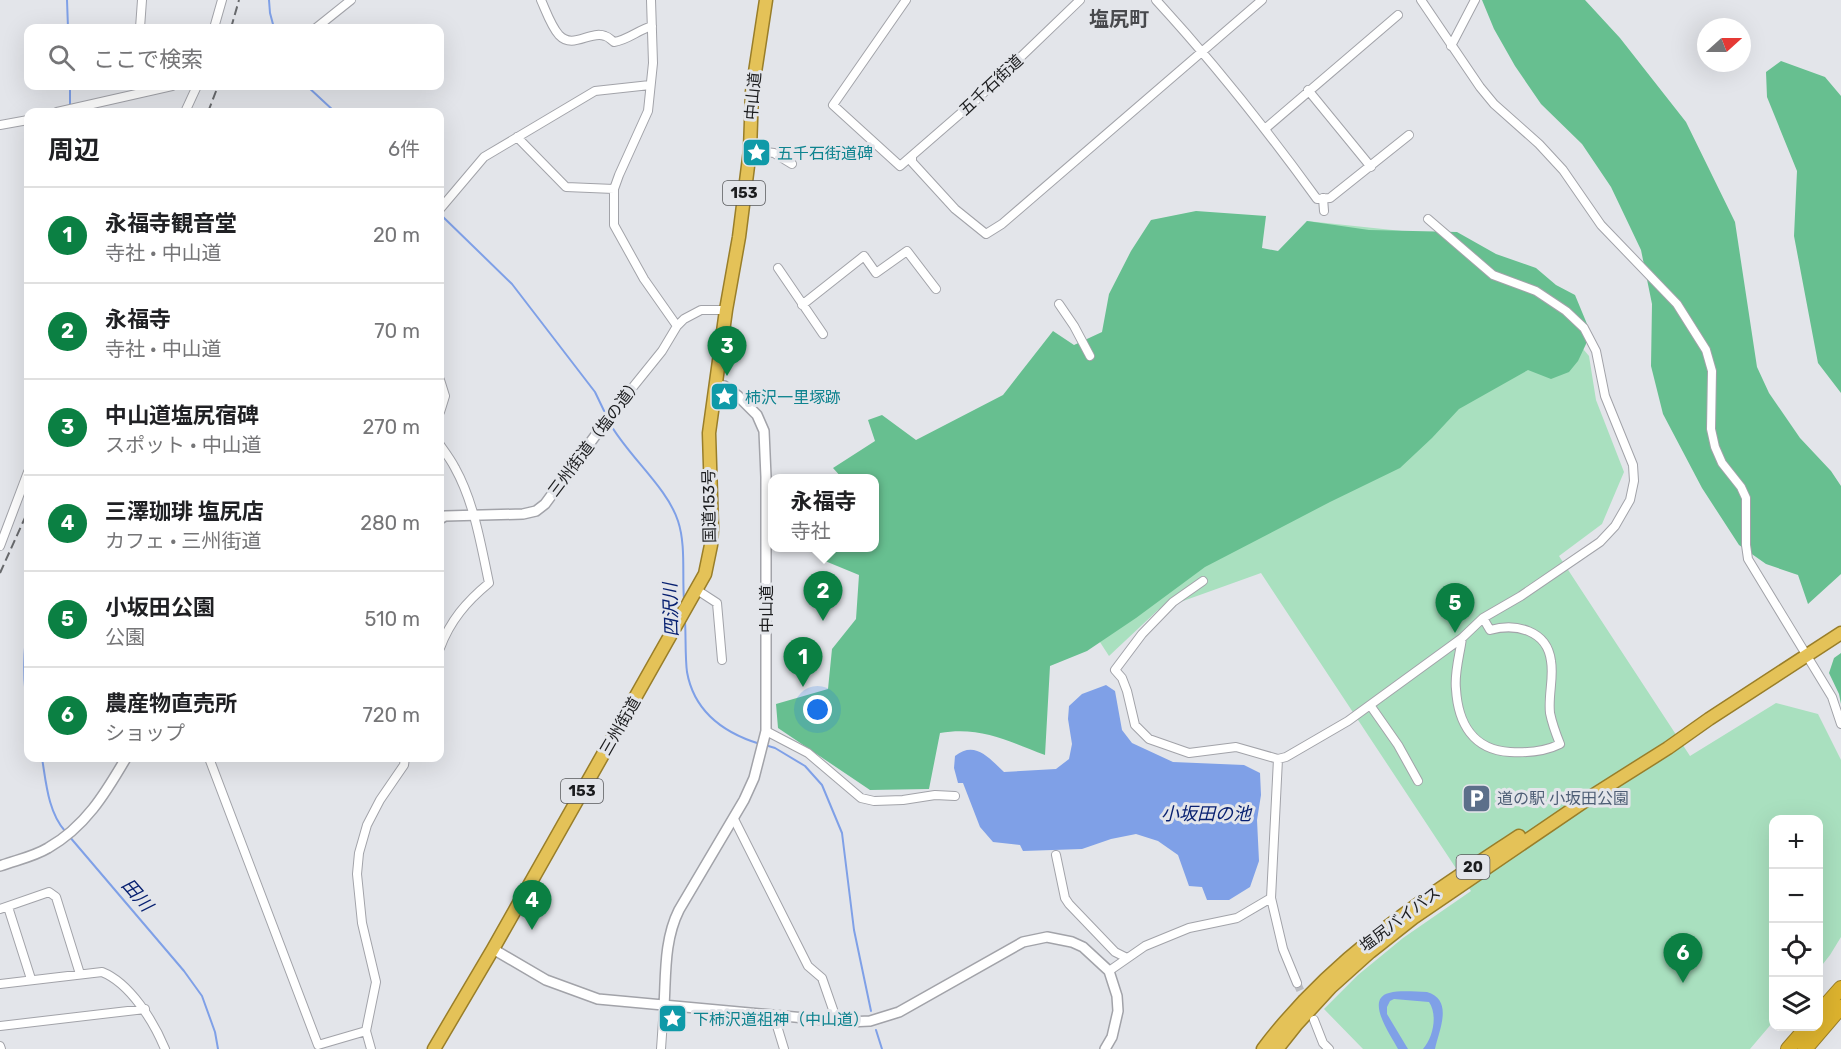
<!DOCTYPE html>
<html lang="ja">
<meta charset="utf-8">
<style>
body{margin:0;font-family:Rubik,"Noto Sans JP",sans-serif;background:#f6f6f6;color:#202124}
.controls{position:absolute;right:18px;bottom:18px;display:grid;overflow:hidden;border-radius:12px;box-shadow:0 6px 24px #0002}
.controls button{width:54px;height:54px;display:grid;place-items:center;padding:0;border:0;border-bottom:2px solid #e0e0e0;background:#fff;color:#202124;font:30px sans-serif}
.compass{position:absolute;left:1697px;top:18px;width:54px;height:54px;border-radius:50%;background:#fff;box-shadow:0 6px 24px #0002;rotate:69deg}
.you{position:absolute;left:818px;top:710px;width:21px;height:21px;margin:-15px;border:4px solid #fff;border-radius:50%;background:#1a73e8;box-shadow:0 0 0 9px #1a73e833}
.badge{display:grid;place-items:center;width:39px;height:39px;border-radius:50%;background:#0b8043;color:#fff;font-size:20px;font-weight:700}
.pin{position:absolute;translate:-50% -50px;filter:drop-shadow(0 2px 3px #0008)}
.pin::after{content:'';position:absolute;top:32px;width:21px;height:18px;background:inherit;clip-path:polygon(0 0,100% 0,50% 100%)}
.popup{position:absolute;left:768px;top:474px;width:111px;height:78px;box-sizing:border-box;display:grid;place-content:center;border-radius:12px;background:#fff;filter:drop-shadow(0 2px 4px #0005);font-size:20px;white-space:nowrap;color:#757577}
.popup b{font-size:22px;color:#202124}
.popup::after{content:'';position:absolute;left:50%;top:100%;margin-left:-12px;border:12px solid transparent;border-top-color:#fff}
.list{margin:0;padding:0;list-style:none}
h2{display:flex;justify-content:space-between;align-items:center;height:78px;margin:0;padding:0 24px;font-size:26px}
h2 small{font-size:20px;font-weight:400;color:#757577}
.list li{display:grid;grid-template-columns:39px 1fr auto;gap:18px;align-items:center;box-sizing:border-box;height:96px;padding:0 24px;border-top:2px solid #e0e0e0}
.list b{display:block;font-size:22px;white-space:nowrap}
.list p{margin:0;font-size:20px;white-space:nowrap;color:#757577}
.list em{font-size:20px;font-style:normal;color:#757577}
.icon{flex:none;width:33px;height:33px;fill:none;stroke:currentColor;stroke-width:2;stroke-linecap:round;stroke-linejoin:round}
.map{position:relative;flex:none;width:1841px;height:1049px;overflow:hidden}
.search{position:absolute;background:#fff;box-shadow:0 6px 24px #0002;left:24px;top:24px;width:420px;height:66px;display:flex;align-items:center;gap:15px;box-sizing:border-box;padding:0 21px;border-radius:12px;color:#757577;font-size:22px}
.panel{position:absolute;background:#fff;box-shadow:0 6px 24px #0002;left:24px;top:108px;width:420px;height:654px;border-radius:12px}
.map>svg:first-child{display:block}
.green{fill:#a9e0bf}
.forest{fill:#67bf90}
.water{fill:#7fa0e7}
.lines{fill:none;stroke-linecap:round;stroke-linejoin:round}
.stream{stroke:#7fa0e7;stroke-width:2}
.minor-tunnel{stroke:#bbbdc1;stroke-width:8;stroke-dasharray:8 4;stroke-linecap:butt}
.minor-casing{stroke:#a2a3a9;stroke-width:10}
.tertiary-casing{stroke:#a2a3a9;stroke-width:12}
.trunk-casing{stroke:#997e29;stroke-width:15}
.motorway-casing{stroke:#997e29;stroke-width:16}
.minor{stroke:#fff;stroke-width:8}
.tertiary{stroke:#fff;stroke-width:9}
.trunk{stroke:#e4c258;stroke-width:12}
.motorway{stroke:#ddb32e;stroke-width:14}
.rail{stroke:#686a6d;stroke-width:2;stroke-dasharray:9 4.5;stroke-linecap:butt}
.labels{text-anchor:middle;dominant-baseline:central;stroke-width:6;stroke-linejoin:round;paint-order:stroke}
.shield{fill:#e3e5ea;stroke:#58595c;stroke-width:1.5}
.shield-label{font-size:15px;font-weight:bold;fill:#1c1d1f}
.street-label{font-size:16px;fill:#1c1d1f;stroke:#e3e5ea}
.culture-label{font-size:16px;fill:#0d838f;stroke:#e3e5ea;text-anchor:start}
.service-label{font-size:16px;fill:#4e5e75;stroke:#e3e5ea;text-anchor:start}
.water-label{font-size:18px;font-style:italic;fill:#082171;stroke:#e3e5ea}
.quarter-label{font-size:20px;font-weight:bold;fill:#48494d;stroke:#e3e5ea}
</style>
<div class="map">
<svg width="1841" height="1049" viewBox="0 0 1841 1049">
<rect width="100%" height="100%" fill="#e3e5ea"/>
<!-- green -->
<path class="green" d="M 1307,221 L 1402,231 L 1557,318 L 1589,356 L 1596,400 L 1624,472 L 1602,524 L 1559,556 L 1690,756 L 1776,703 L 1818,714 L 1841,760 L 1841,937 L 1830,955 L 1819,969 L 1818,820 L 1774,820 L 1773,1022 L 1750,1049 L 1363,1049 L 1324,1009 L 1358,975 L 1403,938 L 1471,891 L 1261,573 L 1158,610 L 1109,656 L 1039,548 Z"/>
<!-- forest -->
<path class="forest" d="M 1482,0 L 1585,0 L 1620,38 L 1686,122 L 1735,222 L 1757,367 L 1769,393 L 1800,438 L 1831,471 L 1841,486 L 1841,574 L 1808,604 L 1798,575 L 1766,564 L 1739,545 L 1702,488 L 1663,414 L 1651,366 L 1652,304 L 1641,250 L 1611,187 L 1582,144 L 1541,104 L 1515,66 L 1494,29 Z
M 1781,61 L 1825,77 L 1841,96 L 1841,393 L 1818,363 L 1794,236 L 1797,171 L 1767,97 L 1766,72 Z
M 1196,211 L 1266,216 L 1262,248 L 1278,251 L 1307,221 L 1369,230 L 1457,232 L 1496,254 L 1536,268 L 1556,285 L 1575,295 L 1587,324 L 1586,344 L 1578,361 L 1569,372 L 1551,379 L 1528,370 L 1459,409 L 1432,438 L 1400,468 L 1330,502 L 1205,567 L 1136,618 L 1087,651 L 1050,666 L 1045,755 C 1008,741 980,726 940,733 L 929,789 L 870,790 L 778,728 L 776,704 L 828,689 L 832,649 L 856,619 L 859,575 L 825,561 L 826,548 L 874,548 L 874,478 L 842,478 L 833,468 L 875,441 L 868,420 L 882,415 L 916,440 L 1003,395 L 1053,331 L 1074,345 L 1102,332 L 1109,294 L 1131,251 L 1151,220 Z
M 1841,653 L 1841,704 L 1839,694 L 1829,673 L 1834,658 Z"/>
<!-- water -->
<path class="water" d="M 1106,685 L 1115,691 L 1122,730 L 1132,743 L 1173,762 L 1244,765 L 1260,773 L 1261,795 L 1257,820 L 1259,861 L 1250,887 L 1229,900 L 1207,900 L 1202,887 L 1189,886 L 1178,855 L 1158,841 L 1136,834 L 1111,839 L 1082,849 L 1023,851 L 1020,845 L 993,842 L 980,827 L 963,783 L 958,783 L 954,768 L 955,756 C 975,740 989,758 1004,772 L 1056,769 L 1069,759 L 1072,744 L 1068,719 L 1069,706 L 1082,694 Z
M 1427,992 C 1454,1000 1439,1030 1435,1049 L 1423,1049 C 1433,1038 1438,1015 1429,1002 L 1394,999 L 1390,1001 L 1387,1007 L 1387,1014 L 1408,1049 L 1398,1049 C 1392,1037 1364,999 1389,993 C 1401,990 1415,992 1427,992 Z"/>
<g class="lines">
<!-- stream -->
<path class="stream" d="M 67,0 L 68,28
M 269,0 L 270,13 L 274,28
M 70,86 L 70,107
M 307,86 L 335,112
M 440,214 L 512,284 L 595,392 L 607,417
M 609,422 C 627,455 667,487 678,521 C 686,545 682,575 684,600
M 28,617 C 24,649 22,678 28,710
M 685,621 C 686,638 685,656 687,672 C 694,711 724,733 760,744
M 765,745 L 775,748 L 805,766 L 822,785 L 842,833 L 854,930 L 871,1011
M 42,758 C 46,782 48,812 65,831
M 69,836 L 184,971 L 202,996 L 215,1032 L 218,1049
M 876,1030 L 882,1049"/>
<!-- minor-tunnel -->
<path class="minor-tunnel" d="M 1297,983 L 1306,1003"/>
<defs>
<path id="minor" d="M 541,0 C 546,11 551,26 559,35 C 573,50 590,30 605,36 C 609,37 611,40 614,42 C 628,40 638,30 652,26
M 651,0 L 653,63 L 648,111 L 619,175 L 614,189 L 614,225 L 644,279 L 677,326
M 906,0 L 833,105 L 900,166 L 976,100 L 1080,0
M 1156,0 C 1214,63 1267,130 1317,199 L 1330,198 L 1409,135
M 1421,0 L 1480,87 L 1494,104 L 1539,144 L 1563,170 L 1601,225 L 1677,304 L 1706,350 L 1712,371 L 1711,429 L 1715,447 L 1722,463 L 1741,487 L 1746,498 L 1746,545 L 1748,559 L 1832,697 L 1841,724
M 140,28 L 142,0
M 214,28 L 222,0
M 316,28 L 351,0
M 1451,46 L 1475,0
M 1308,90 L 1371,167
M 57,112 L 172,86
M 185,112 L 197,86
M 0,125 L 28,120
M 1266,128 L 1398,15
M 517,137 L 566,187 L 614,189
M 750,150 L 774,153 L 792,164
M 912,157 L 912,162 L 955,209 L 986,234 L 1002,224 L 1262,0
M 1323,198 L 1324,211
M 440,209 L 484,157 L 595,91 L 650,85
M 778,268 L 823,334
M 1059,304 L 1074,326 L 1090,356
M 802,305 L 864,256 L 876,273 L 907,251 L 936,289
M 440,380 L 445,396 L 440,412
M 612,413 L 662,351 L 677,326 L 684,319 L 701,310 L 726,310
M 440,445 C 445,452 451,460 455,468 C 474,502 481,545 489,583 C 466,602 450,621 440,648
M 0,546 L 28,472
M 1203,581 L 1173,602 L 1142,634 L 1115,670 L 1122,678 L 1127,691 L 1135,725 L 1149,739 L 1189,753 L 1236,747 L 1278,759 L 1286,757 L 1348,721 L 1462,638 L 1483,618 L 1521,596 L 1600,542 L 1615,526 L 1630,500 L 1634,481 L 1633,465 L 1605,396 L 1596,351 L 1584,328 L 1566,311 L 1536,291 L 1493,275 L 1428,219
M 697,590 L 717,603 L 722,660
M 1462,638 C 1460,654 1454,673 1456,689 C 1458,723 1473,750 1510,752 C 1527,753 1544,752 1560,744 C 1556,734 1552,723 1550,713 C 1548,695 1554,678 1551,661 C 1547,630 1516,623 1490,630 L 1483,618
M 1370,705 L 1398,745 L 1418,781
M 766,731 L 808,753 L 861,798 L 874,801 L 903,800 L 935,795 L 955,796
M 209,758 L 318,1045 L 366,1031
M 1278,759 L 1271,898 L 1283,949 L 1297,983
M 734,819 L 808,966 L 822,978 L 837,1021
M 1056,855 L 1065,898 L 1069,904 L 1115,952 L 1127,958
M 8,907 L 31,979
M 0,909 L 49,892 L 56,897 L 80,974
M 1109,971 L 1145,946 L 1189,928 L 1237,918 L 1271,898
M 0,984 L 102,972 C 130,983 154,1022 165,1049
M 774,1016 L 784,1049
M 1314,1020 L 1323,1043 L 1329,1049
M 0,1026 L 145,1009
M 0,1046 L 1,1049
M 371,1049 L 366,1031 L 376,982 L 362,923 L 357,874 L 359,853 L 367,825 L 380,800 L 404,765 L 405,758
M 661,1049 L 664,1006"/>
<path id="tertiary" d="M 440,519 L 445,516 L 523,514 L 536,511 L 545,504 L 612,413
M 0,866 C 16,860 33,857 48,848 C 85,827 105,794 126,758
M 493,949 L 546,980 L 598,999 L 848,1022 L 870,1021 L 899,1012 L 1023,942 L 1047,937 L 1072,942 L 1083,947 L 1109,971 L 1117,996 L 1118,1011 L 1112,1037 L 1105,1049
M 664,1006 C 666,974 664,940 679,910 L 744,800 L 754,778 L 766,731 L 766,477 L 764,431 L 757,415 L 738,396 L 724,386 L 716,385"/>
<path id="trunk" d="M 434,1049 L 493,949 L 705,574 L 711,545 L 712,528 L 709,433 L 726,310 L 739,237 L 750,150 L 752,92 L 766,0
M 1263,1049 C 1333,956 1424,899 1519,836
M 1277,1049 L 1296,1025 L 1331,987 L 1370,952 L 1413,918 L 1592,796 L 1668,748 L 1709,719 L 1841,633"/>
<path id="motorway" d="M 1818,1014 L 1841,988
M 1788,1049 L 1808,1026
M 1805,1049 L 1841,1007"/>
</defs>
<!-- minor casing -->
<use href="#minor" class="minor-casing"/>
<!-- tertiary casing -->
<use href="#tertiary" class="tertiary-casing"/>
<!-- trunk casing -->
<use href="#trunk" class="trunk-casing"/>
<!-- motorway casing -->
<use href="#motorway" class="motorway-casing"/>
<!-- minor -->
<use href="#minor" class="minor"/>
<!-- tertiary -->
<use href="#tertiary" class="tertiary"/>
<!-- trunk -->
<use href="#trunk" class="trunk"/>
<!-- motorway -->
<use href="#motorway" class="motorway"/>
<!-- rail -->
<path class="rail" d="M 231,28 L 239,0
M 208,112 L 218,86
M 0,573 L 28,511"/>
</g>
<!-- icons -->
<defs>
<symbol id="sight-square" viewBox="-11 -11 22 22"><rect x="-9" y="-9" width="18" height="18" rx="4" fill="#0f9aa8" stroke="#e3e5ea"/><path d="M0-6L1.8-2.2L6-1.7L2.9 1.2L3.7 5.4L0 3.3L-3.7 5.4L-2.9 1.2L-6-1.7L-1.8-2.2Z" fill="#fff"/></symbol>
<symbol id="parking-square" viewBox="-11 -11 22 22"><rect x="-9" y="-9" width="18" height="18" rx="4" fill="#5c6f8a" stroke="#e3e5ea"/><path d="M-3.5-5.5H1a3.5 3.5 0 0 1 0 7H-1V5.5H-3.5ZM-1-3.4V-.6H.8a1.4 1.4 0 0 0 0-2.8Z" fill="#fff"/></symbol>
</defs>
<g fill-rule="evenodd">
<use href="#sight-square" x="740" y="136" width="33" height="33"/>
<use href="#sight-square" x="708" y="380" width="33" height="33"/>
<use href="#parking-square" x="1460" y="782" width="33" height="33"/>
<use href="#sight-square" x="656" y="1002" width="33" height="33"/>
</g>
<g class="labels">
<!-- shield labels -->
<g class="shield">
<rect x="723" y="181" width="42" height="24" rx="4.5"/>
<rect x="561" y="779" width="42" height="24" rx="4.5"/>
<rect x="1456.5" y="855" width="33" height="24" rx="4.5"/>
</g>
<g class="shield-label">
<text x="744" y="193">153</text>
<text x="582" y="791">153</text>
<text x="1473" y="867">20</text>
</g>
<!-- street labels -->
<g class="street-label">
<text transform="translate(991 85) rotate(-43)">五千石街道</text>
<text transform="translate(753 96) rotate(-85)">中山道</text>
<text transform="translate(595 437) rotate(-53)">三州街道（塩の道）</text>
<text transform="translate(709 506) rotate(-91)">国道153号</text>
<text transform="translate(766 609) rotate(-90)">中山道</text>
<text transform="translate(620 726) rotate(-60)">三州街道</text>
<text transform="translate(1400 919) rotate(-37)">塩尻バイパス</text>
</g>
<!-- culture labels -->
<g class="culture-label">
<text x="777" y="153">五千石街道碑</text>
<text x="745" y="397">柿沢一里塚跡</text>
<text x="693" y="1019">下柿沢道祖神（中山道）</text>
</g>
<!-- service labels -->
<g class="service-label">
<text x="1497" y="798">道の駅 小坂田公園</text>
</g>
<!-- water labels -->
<g class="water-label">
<text transform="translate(671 610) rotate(-92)">四沢川</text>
<text x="1206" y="814">小坂田の池</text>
<text transform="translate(137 895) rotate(49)">田川</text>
</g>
<!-- quarter labels -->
<g class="quarter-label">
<text x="1119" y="19">塩尻町</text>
</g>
</g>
</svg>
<div class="controls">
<button>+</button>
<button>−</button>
<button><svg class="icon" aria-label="locate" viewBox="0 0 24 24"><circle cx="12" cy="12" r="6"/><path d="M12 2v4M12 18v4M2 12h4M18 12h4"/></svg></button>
<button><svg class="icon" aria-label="layers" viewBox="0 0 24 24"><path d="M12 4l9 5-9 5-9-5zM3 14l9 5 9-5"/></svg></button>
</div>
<svg class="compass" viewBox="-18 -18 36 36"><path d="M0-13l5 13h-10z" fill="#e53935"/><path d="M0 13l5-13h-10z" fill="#757577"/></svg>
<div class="you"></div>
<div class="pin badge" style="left:803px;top:687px">1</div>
<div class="pin badge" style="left:823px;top:621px">2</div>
<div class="popup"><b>永福寺</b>寺社</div>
<div class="pin badge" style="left:727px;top:376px">3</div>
<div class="pin badge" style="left:532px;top:930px">4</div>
<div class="pin badge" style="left:1455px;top:633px">5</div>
<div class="pin badge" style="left:1683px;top:983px">6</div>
<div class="search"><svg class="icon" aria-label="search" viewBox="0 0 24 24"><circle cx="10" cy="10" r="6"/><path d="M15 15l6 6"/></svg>ここで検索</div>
<section class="panel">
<h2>周辺<small>6件</small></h2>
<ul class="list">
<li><span class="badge">1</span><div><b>永福寺観音堂</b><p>寺社 · 中山道</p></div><em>20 m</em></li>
<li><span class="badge">2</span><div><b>永福寺</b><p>寺社 · 中山道</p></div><em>70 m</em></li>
<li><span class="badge">3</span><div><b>中山道塩尻宿碑</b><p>スポット · 中山道</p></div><em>270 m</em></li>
<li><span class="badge">4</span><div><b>三澤珈琲 塩尻店</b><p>カフェ · 三州街道</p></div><em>280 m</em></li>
<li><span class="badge">5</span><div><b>小坂田公園</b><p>公園</p></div><em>510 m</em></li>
<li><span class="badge">6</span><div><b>農産物直売所</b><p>ショップ</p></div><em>720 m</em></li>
</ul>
</section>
</div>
